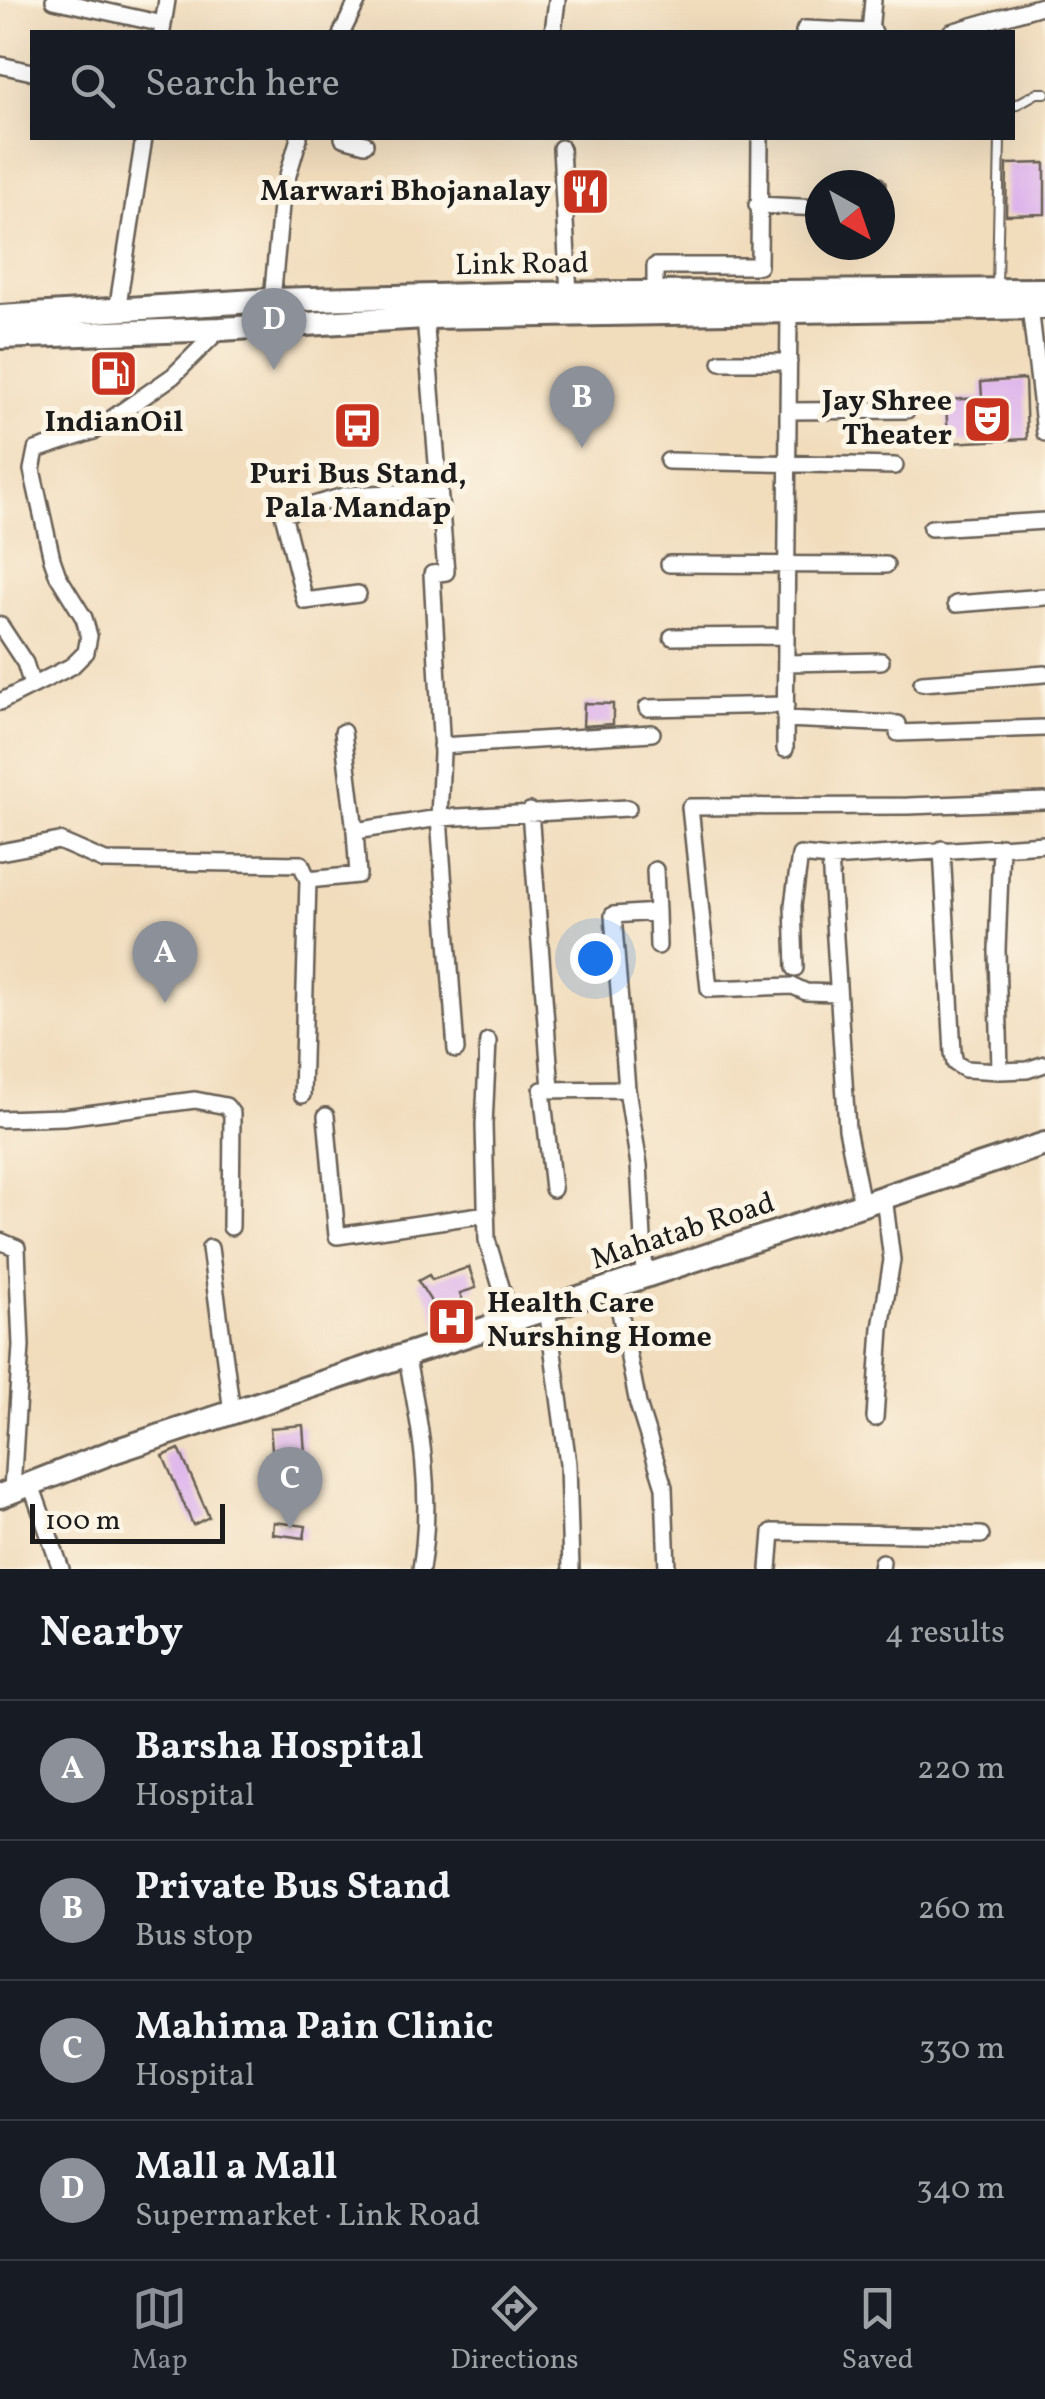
<!DOCTYPE html>
<meta charset="utf-8">
<style>
body{margin:0;font-family:Vollkorn,serif;background:#20242c;color:#f1f3f6}
.compass{position:absolute;left:805px;top:170px;width:90px;height:90px;border-radius:50%;background:#171b24;box-shadow:0 10px 40px #0002;rotate:140deg}
.scale{position:absolute;left:30px;bottom:25px;width:195px;box-sizing:border-box;padding-left:10px;border:5px solid #1c1c1c;border-top:0;font-size:28px;line-height:35px;white-space:nowrap;color:#1c1c1c;-webkit-text-stroke:8px #fcf5e5;paint-order:stroke}
.you{position:absolute;left:595px;top:958px;width:35px;height:35px;margin:-25px;border:8px solid #fff;border-radius:50%;background:#1a73e8;box-shadow:0 0 0 15px #1a73e833}
.badge{display:grid;place-items:center;width:65px;height:65px;border-radius:50%;background:#8c9099;color:#fff;font-size:32px;font-weight:700}
.pin{position:absolute;translate:-50% -82px;filter:drop-shadow(0 2px 5px #0008)}
.pin::after{content:'';position:absolute;top:52px;width:35px;height:30px;background:inherit;clip-path:polygon(0 0,100% 0,50% 100%)}
.list{margin:0;padding:0;list-style:none}
h2{display:flex;justify-content:space-between;align-items:center;height:130px;margin:0;padding:0 40px;font-size:42px}
h2 small{font-size:32px;font-weight:400;color:#9ea1a6}
.list li{display:grid;grid-template-columns:65px 1fr auto;gap:30px;align-items:center;box-sizing:border-box;height:140px;padding:0 40px;border-top:2px solid #363941}
.list b{display:block;font-size:38px;white-space:nowrap}
.list p{margin:0;font-size:32px;white-space:nowrap;color:#9ea1a6}
.list em{font-size:32px;font-style:normal;color:#9ea1a6}
.icon{flex:none;width:55px;height:55px;fill:none;stroke:currentColor;stroke-width:2;stroke-linecap:round;stroke-linejoin:round}
.map{position:relative;flex:none;width:1045px;height:1569px;overflow:hidden}
.search{position:absolute;background:#171b24;box-shadow:0 10px 40px #0002;left:30px;right:30px;top:30px;height:110px;display:flex;align-items:center;gap:25px;box-sizing:border-box;padding:0 35px;border-radius:0px;color:#9ea1a6;font-size:38px}
.sheet{height:690px;background:#171b24}
nav{display:flex;justify-content:space-around;align-items:center;box-sizing:border-box;height:140px;border-top:2px solid #363941;background:#171b24;font-size:28px;color:#9ea1a6}
nav a{display:grid;justify-items:center;gap:5px}
nav .on{color:#8c9099}
.map>svg:first-child{display:block}
.building{fill:#dcb1ec}
.lines{fill:none;stroke-linecap:round;stroke-linejoin:round}
.service-casing{stroke:#675f54;stroke-width:12}
.minor-casing{stroke:#675f54;stroke-width:20}
.secondary-casing{stroke:#675f54;stroke-width:28}
.service{stroke:#fff;stroke-width:8}
.minor{stroke:#fff;stroke-width:15}
.secondary{stroke:#fff;stroke-width:22}
.labels{text-anchor:middle;dominant-baseline:central;stroke-width:10;stroke-linejoin:round;paint-order:stroke}
.poi-label{font-size:30px;font-weight:bold;fill:#1c1c1c;stroke:#fcf5e5;text-anchor:end}
.street-label{font-size:30px;fill:#1c1c1c;stroke:#fcf5e5}
</style>
<div class="map">
<svg width="1045" height="1569" viewBox="0 0 1045 1569">
<rect width="100%" height="100%" fill="#fcf5e5"/>
<filter id="ink" filterUnits="userSpaceOnUse"><feTurbulence type="fractalNoise" baseFrequency=".01" numOctaves="2"/><feDisplacementMap in="SourceGraphic" scale="20" xChannelSelector="R" yChannelSelector="G"/><feConvolveMatrix kernelMatrix="1 2 1 2 8 2 1 2 1" color-interpolation-filters="sRGB"/></filter>
<filter id="wash" filterUnits="userSpaceOnUse"><feTurbulence type="fractalNoise" baseFrequency=".0048" numOctaves="4" result="noise"/><feDisplacementMap in="SourceGraphic" scale="40" xChannelSelector="R" yChannelSelector="G"/><feGaussianBlur stdDeviation="2.25" result="paint"/><feColorMatrix in="noise" values="0 0 0 0 0 0 0 0 0 0 0 0 0 0 0 0 0 1.4 0 .05"/><feComposite in="paint" operator="in"/></filter>
<g filter="url(#wash)">
<rect width="100%" height="100%" fill="#f1dcbc"/>
<g id="blocks">
<!-- building -->
<path class="building" d="M 1045,163 L 1045,214 L 1006,215 L 1007,164 Z
M 1025,379 L 1027,439 L 948,443 L 946,400 L 982,398 L 981,382 Z
M 584,703 L 613,704 L 613,724 L 583,726 Z
M 469,1267 L 476,1288 L 460,1293 L 469,1318 L 439,1328 L 430,1300 L 418,1281 L 429,1275 L 432,1280 Z
M 303,1425 L 306,1467 L 274,1469 L 270,1428 Z
M 179,1449 L 209,1517 L 193,1525 L 163,1456 Z
M 274,1522 L 306,1526 L 304,1538 L 273,1534 Z"/>
</g>
</g>
<g filter="url(#ink)">
<use href="#blocks" fill-opacity="0" stroke="#675f54" stroke-width="2.5"/>
<g class="lines">
<defs>
<path id="service" d="M 1012,107 L 1037,93 L 1045,93
M 997,286 L 1000,138"/>
<path id="minor" d="M 54,0 L 163,24
M 873,0 L 870,32 L 874,32
M 162,31 L 167,0
M 342,32 L 358,0
M 553,32 L 557,0
M 804,32 L 805,29 L 870,32
M 951,32 L 1045,5
M 0,65 L 32,72
M 343,138 L 365,144
M 561,148 L 569,294
M 875,185 L 877,185
M 757,205 L 820,208
M 655,293 L 655,266 L 759,266 L 760,138
M 272,300 L 282,195 L 299,138
M 1030,307 L 1045,433
M 117,311 L 144,138
M 425,317 L 446,572 L 432,574 L 442,753 L 439,818 L 456,1050
M 721,362 L 789,362
M 788,411 L 907,410
M 668,461 L 895,466
M 931,528 L 1045,521
M 669,564 L 886,565
M 358,594 L 305,601 L 283,514 L 347,495 L 439,491
M 956,604 L 1045,597
M 0,625 L 25,663 L 32,685
M 672,637 L 786,636
M 786,663 L 881,661
M 922,683 L 1045,674
M 0,702 L 72,666 L 86,652 L 89,636 L 84,618 L 58,576 L 52,559 L 32,470 L 36,450 L 94,431 L 173,376 L 220,329
M 647,708 L 786,705
M 786,719 L 898,724 L 898,733 L 1045,728
M 343,732 L 355,831
M 441,746 L 652,733
M 785,749 L 789,311
M 530,811 L 551,1089
M 1001,846 L 997,950 L 1000,1071 L 1027,1070 L 1045,1064
M 942,849 L 953,1053 L 955,1063 L 965,1069 L 1000,1071
M 0,852 L 59,841 L 105,861 L 301,864 L 308,880
M 655,870 L 657,912
M 795,968 L 793,905 L 800,855 L 830,858
M 838,993 L 806,992 L 793,986 L 709,989 L 690,807 L 908,806 L 1045,801
M 488,1041 L 484,1125 L 487,1240 L 511,1320
M 627,1089 L 613,915 L 657,912 L 658,946
M 302,1095 L 308,880 L 358,875 L 355,831 L 439,818 L 628,808
M 326,1116 L 337,1236 L 487,1214
M 0,1119 L 64,1117 L 195,1100 L 226,1106 L 232,1114 L 231,1227
M 553,1189 L 542,1090 L 627,1089 L 639,1165 L 645,1276
M 862,1204 L 847,1129 L 830,858 L 1045,844
M 0,1241 L 17,1248 L 21,1346 L 12,1489
M 210,1248 L 232,1412
M 615,1286 L 638,1404 L 664,1487 L 667,1569
M 547,1308 L 568,1464 L 571,1569
M 406,1355 C 421,1426 433,1496 421,1569
M 875,1418 L 881,1328 L 892,1260 L 884,1197
M 30,1482 L 61,1569
M 769,1569 L 772,1532 L 981,1535
M 881,1569 L 882,1562"/>
<path id="secondary" d="M 0,317 L 272,300 L 514,294 L 1045,290
M 0,337 L 220,329 L 425,317 L 1045,307
M 0,1496 L 112,1452 L 1045,1144"/>
</defs>
<!-- service casing -->
<use href="#service" class="service-casing"/>
<!-- minor casing -->
<use href="#minor" class="minor-casing"/>
<!-- secondary casing -->
<use href="#secondary" class="secondary-casing"/>
<!-- service -->
<use href="#service" class="service"/>
<!-- minor -->
<use href="#minor" class="minor"/>
<!-- secondary -->
<use href="#secondary" class="secondary"/>
</g>
</g>
<!-- icons -->
<defs>
<symbol id="restaurant-square" viewBox="-11 -11 22 22"><rect x="-9" y="-9" width="18" height="18" rx="4" fill="#c8321e" stroke="#fcf5e5"/><path d="M-5-6h1v4h1v-4h1v4h1v-4h1v5L-1.5 .5V6h-2V.5L-5-1ZM5-6V6H3V1.5H1.5Q1.5-4 5-6Z" fill="#fff"/></symbol>
<symbol id="fuel-square" viewBox="-11 -11 22 22"><rect x="-9" y="-9" width="18" height="18" rx="4" fill="#c8321e" stroke="#fcf5e5"/><path d="M-5.5-6h7V0h2V4h1.3V-2.5L3-4.5l.8-.8L6-3V5H2.5V1h-1V6h-7ZM-4.2-4.7v3.2H.2V-4.7Z" fill="#fff"/></symbol>
<symbol id="theatre-square" viewBox="-11 -11 22 22"><rect x="-9" y="-9" width="18" height="18" rx="4" fill="#c8321e" stroke="#fcf5e5"/><path d="M-5-5.5Q0-4 5-5.5V0Q5 5 0 6Q-5 5-5 0ZM-3.3-2.5H-1v1.5H-3.3ZM1-2.5H3.3v1.5H1ZM-2.8 1Q0 5.5 2.8 1Z" fill="#fff"/></symbol>
<symbol id="bus-square" viewBox="-11 -11 22 22"><rect x="-9" y="-9" width="18" height="18" rx="4" fill="#c8321e" stroke="#fcf5e5"/><path d="M-5-6H5V4H4V6H2V4H-2V6H-4V4H-5ZM-3.5-4V0h7V-4ZM-3.5 1.2v1.5H-2V1.2ZM2 1.2v1.5H3.5V1.2Z" fill="#fff"/></symbol>
<symbol id="hospital-square" viewBox="-11 -11 22 22"><rect x="-9" y="-9" width="18" height="18" rx="4" fill="#c8321e" stroke="#fcf5e5"/><path d="M-5-5h3v3.5h4V-5h3V5h-3V1.5h-4V5h-3Z" fill="#fff"/></symbol>
</defs>
<g fill-rule="evenodd">
<use href="#restaurant-square" x="558" y="164" width="55" height="55"/>
<use href="#fuel-square" x="86" y="346" width="55" height="55"/>
<use href="#theatre-square" x="960" y="392" width="55" height="55"/>
<use href="#bus-square" x="330" y="398" width="55" height="55"/>
<use href="#hospital-square" x="424" y="1294" width="55" height="55"/>
</g>
<g class="labels">
<!-- poi labels -->
<g class="poi-label">
<text x="551" y="192">Marwari Bhojanalay</text>
<text x="952" y="402">Jay Shree<tspan x="952" dy="34">Theater</tspan></text>
<text x="114" y="423" text-anchor="middle">IndianOil</text>
<text x="358" y="475" text-anchor="middle">Puri Bus Stand,<tspan x="358" dy="34">Pala Mandap</tspan></text>
<text x="487" y="1304" text-anchor="start">Health Care<tspan x="487" dy="34">Nurshing Home</tspan></text>
</g>
<!-- street labels -->
<g class="street-label">
<text transform="translate(522 265) rotate(-1)">Link Road</text>
<text transform="translate(683 1232) rotate(-18)">Mahatab Road</text>
</g>
</g>
</svg>
<svg class="compass" viewBox="-18 -18 36 36"><path d="M0-13l5 13h-10z" fill="#e53935"/><path d="M0 13l5-13h-10z" fill="#9ea1a6"/></svg>
<div class="scale">100 m</div>
<div class="you"></div>
<div class="pin badge" style="left:165px;top:1003px">A</div>
<div class="pin badge" style="left:582px;top:448px">B</div>
<div class="pin badge" style="left:290px;top:1529px">C</div>
<div class="pin badge" style="left:274px;top:370px">D</div>
<div class="search"><svg class="icon" aria-label="search" viewBox="0 0 24 24"><circle cx="10" cy="10" r="6"/><path d="M15 15l6 6"/></svg>Search here</div>
</div>
<section class="sheet">
<h2>Nearby<small>4 results</small></h2>
<ul class="list">
<li><span class="badge">A</span><div><b>Barsha Hospital</b><p>Hospital</p></div><em>220 m</em></li>
<li><span class="badge">B</span><div><b>Private Bus Stand</b><p>Bus stop</p></div><em>260 m</em></li>
<li><span class="badge">C</span><div><b>Mahima Pain Clinic</b><p>Hospital</p></div><em>330 m</em></li>
<li><span class="badge">D</span><div><b>Mall a Mall</b><p>Supermarket · Link Road</p></div><em>340 m</em></li>
</ul>
</section>
<nav>
<a class="on"><svg class="icon" aria-label="map" viewBox="0 0 24 24"><path d="M3 6l6-2 6 2 6-2v14l-6 2-6-2-6 2zM9 4v14M15 6v14"/></svg>Map</a>
<a><svg class="icon" aria-label="directions" viewBox="0 0 24 24"><path d="M12 3l9 9-9 9-9-9zM9 14v-3h6M13 9l2 2-2 2"/></svg>Directions</a>
<a><svg class="icon" aria-label="saved" viewBox="0 0 24 24"><path d="M7 4h10v16l-5-4-5 4z"/></svg>Saved</a>
</nav>
